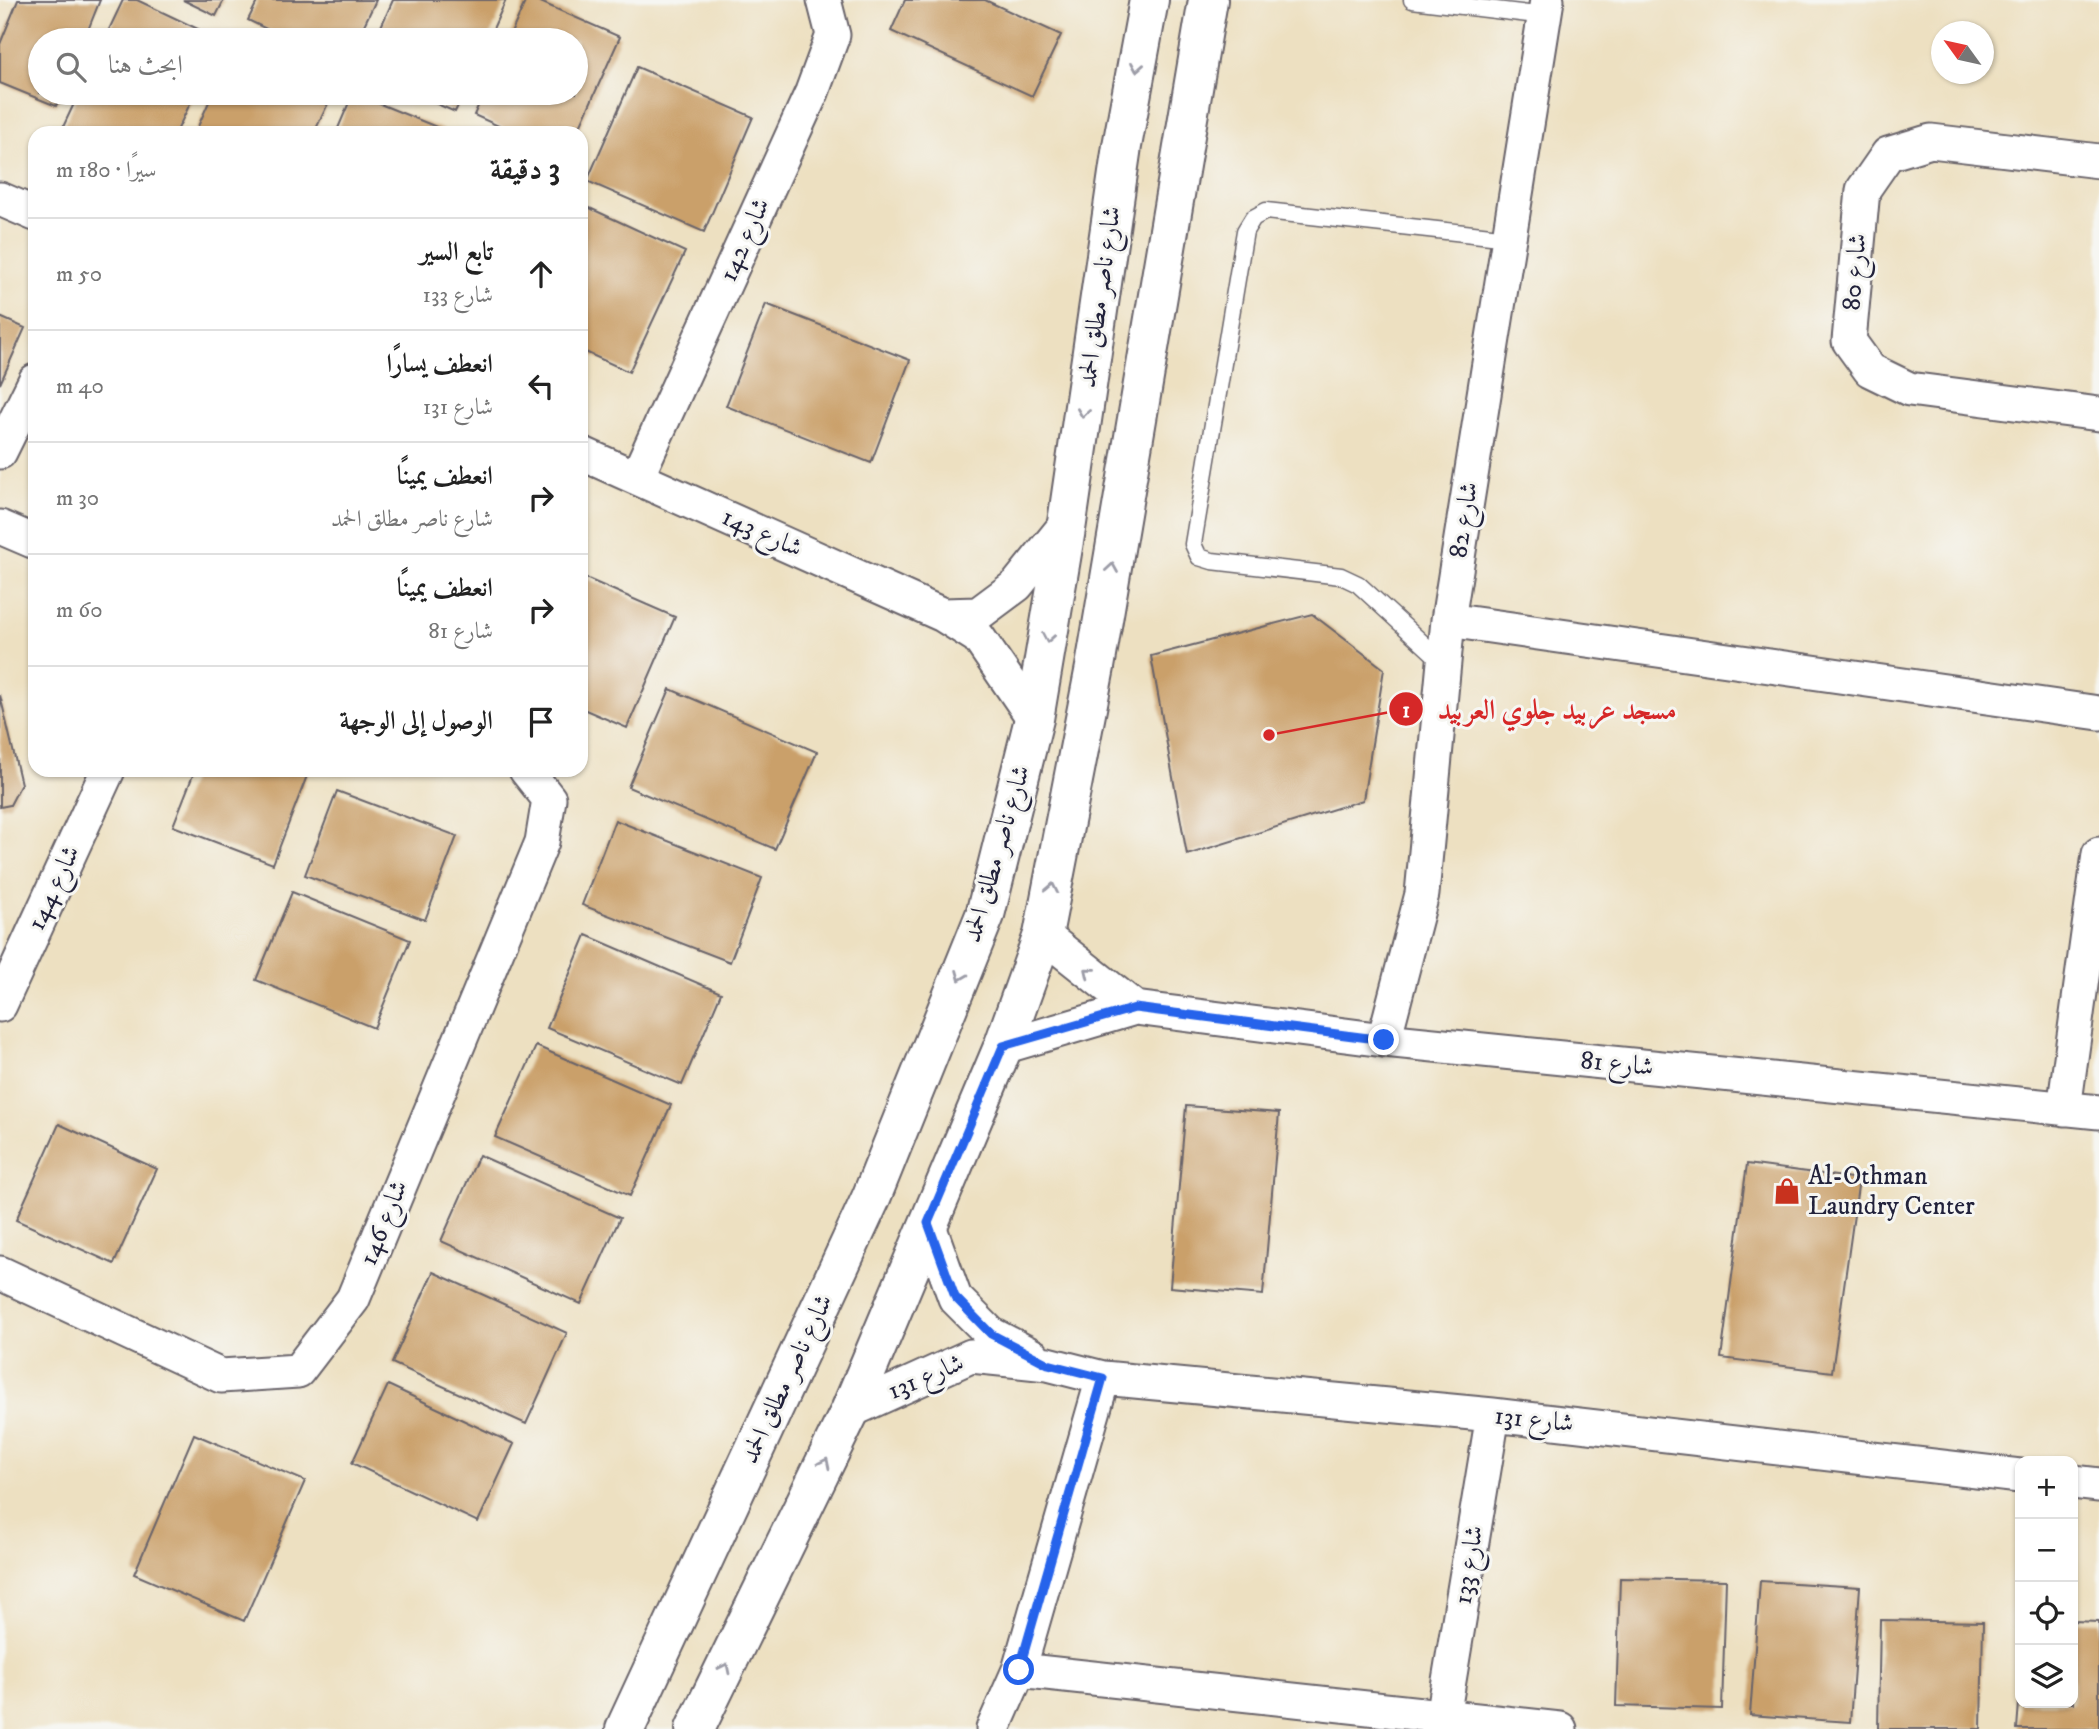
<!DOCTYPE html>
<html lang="ar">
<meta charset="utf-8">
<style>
body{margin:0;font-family:"IM FELL DW Pica",Amiri,serif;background:#f2f2f2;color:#222;direction:rtl}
.controls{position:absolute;right:21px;bottom:21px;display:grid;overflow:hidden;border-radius:14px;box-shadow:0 2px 5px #0004}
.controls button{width:63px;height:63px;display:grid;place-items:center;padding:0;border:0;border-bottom:2px solid #e0e0e0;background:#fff;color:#222;font:35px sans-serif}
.compass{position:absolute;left:1931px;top:21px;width:63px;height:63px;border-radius:50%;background:#fff;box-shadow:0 2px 5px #0004;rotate:303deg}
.stop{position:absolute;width:21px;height:21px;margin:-16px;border:5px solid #2563eb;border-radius:50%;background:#fff}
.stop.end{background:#2563eb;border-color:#fff;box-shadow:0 2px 7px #0008}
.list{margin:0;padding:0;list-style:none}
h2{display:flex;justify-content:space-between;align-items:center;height:91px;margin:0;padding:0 28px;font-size:30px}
h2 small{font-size:23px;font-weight:400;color:#767676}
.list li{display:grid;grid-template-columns:46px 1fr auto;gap:21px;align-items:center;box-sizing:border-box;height:112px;padding:0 28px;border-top:2px solid #e0e0e0}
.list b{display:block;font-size:26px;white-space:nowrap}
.list p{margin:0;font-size:23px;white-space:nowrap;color:#767676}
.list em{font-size:23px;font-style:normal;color:#767676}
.icon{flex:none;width:38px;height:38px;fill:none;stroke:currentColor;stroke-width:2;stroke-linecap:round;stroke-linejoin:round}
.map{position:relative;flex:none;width:2099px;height:1729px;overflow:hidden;direction:ltr}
.search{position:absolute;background:#fff;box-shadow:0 2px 5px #0004;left:28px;top:28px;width:560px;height:77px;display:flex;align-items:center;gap:18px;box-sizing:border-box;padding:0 24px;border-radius:38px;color:#767676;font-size:26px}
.panel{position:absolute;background:#fff;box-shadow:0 2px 5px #0004;left:28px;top:126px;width:560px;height:651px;border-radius:21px;direction:rtl}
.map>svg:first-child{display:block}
.building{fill:#caa06a}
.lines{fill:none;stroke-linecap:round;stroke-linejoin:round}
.service-casing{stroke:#69646a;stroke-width:19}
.minor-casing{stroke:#69646a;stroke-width:37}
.tertiary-casing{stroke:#69646a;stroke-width:42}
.service{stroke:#fff;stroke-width:16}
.minor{stroke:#fff;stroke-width:33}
.tertiary{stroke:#fff;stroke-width:38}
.oneway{stroke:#9c9ca7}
.route{stroke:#2563eb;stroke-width:9}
.labels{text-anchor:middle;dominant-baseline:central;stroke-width:6;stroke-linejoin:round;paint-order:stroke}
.street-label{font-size:26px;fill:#22223b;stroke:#f6f6f2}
.poi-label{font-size:26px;fill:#22223b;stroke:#f6f6f2;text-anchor:start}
.leader{fill:none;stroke:#d62828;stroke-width:2.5}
.callout-dot{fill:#d62828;stroke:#f6f6f2;stroke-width:2.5}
.mark-label{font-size:21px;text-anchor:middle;font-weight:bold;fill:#fff}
.callout-label{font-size:28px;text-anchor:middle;font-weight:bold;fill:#d62828;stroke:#f6f6f2;stroke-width:6;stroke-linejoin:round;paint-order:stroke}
</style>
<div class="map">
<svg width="2099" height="1729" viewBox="0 0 2099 1729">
<rect width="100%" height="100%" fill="#f6f6f2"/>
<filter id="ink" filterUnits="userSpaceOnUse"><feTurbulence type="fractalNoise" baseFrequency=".0143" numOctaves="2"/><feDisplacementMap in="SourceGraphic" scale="14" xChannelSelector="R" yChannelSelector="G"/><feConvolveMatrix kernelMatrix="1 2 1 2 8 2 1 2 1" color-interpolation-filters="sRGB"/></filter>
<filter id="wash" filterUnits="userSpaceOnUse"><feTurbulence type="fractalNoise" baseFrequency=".00686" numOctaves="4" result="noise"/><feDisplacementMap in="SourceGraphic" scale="28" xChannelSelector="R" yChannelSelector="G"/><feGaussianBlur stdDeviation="1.57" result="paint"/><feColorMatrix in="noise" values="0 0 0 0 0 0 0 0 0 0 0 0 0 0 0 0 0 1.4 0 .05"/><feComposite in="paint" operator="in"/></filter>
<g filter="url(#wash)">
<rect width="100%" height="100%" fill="#ede0c1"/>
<g id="blocks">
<!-- building -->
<path class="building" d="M 18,0 L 100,0 L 84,40 L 40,40 L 40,93 L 62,93 L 56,106 L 0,83 L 0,44 Z
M 123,0 L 137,0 L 221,40 L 104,40 Z
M 183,0 L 224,0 L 216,16 Z
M 258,0 L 376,0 L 357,40 L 289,40 L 248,20 Z
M 393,0 L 506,0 L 488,40 L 375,40 Z
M 526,0 L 536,0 L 620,37 L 577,133 L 514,133 L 474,115 L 484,93 L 576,93 L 576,40 L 508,40 Z
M 905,0 L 985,0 L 1061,35 L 1032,96 L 891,31 Z
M 637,67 L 753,117 L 704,232 L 587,181 Z
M 79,93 L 195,93 L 176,133 L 76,133 L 63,127 Z
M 213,93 L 333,93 L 314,133 L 195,133 Z
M 353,93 L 444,130 L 442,133 L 336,133 Z
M 412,93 L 464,93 L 455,112 Z
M 581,204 L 685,252 L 629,372 L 581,350 Z
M 766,304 L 910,360 L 871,463 L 726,406 Z
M 0,317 L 25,328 L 0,384 Z
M 581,576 L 675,617 L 627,728 L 581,708 Z
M 1312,614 L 1384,669 L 1363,800 L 1187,855 L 1151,656 Z
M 670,689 L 817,752 L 775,849 L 628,787 Z
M 0,695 L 21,784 L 10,805 L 0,807 Z
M 195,770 L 300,770 L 308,773 L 273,864 L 173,826 Z
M 337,791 L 457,836 L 425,920 L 305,875 Z
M 615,820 L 762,878 L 730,962 L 582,905 Z
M 292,892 L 410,940 L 374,1028 L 256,980 Z
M 586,935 L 721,993 L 682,1085 L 547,1028 Z
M 536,1046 L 671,1105 L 630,1196 L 495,1137 Z
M 1186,1106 L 1279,1113 L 1263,1295 L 1170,1287 Z
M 59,1124 L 157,1169 L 114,1264 L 16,1220 Z
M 479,1155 L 620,1218 L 581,1304 L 441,1241 Z
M 1747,1164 L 1859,1179 L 1832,1372 L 1721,1358 Z
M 433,1272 L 567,1333 L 526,1424 L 392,1363 Z
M 388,1385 L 514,1444 L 478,1522 L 352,1463 Z
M 194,1434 L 305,1481 L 244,1621 L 134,1574 Z
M 1620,1578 L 1726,1580 L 1722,1709 L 1616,1706 Z
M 1760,1581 L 1860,1587 L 1850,1722 L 1750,1715 Z
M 1880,1620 L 1983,1622 L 1981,1729 L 1878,1729 Z
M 2073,1621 L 2099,1622 L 2099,1729 L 2017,1729 L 2019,1703 L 2073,1703 Z"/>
</g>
</g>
<g filter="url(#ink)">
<use href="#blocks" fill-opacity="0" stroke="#69646a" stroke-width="2"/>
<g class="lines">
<defs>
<path id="service" d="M 1412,0 L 1545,16
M 1443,662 L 1358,584 L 1341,576 L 1212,561 L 1199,557 L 1193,544 L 1245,231 L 1253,218 L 1266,211 L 1509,238"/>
<path id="minor" d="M 2099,161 L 1931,141 L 1888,154 L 1863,190 L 1849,341 L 1870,370 L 1909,389 L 2099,414
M 0,199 L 35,214
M 0,452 L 35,381
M 581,453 L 943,615 L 978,637 L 1034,719
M 637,477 L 812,92 L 833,35 L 824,0
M 0,527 L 35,542
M 943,615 L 978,614 L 1017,585 L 1067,523
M 1448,620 L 2099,713
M 1043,935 L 1135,1008
M 0,1005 L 108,770
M 1384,1040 L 1422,894 L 1448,620 L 1547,0
M 1003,1047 L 1135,1008 L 1384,1040 L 2099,1112
M 2064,1109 L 2099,854
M 928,1223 L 955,1298 L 991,1334 L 1033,1356
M 0,1273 L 221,1376 L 298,1371 L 353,1299 L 542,842 L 549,799 L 526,770
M 850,1411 L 971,1356 L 1048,1364 L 1103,1378 L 1493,1415 L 2020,1476
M 2073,1482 L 2099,1485
M 1019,1670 L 1560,1729
M 993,1729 L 1019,1670 L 1103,1378
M 1441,1729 L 1493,1415"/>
<path id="tertiary" d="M 625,1729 L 871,1198 L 985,915 L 1034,719 L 1067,523 L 1122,146 L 1149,0
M 695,1729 L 850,1411 L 1003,1047 L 1043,935 L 1095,667 L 1208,0"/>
</defs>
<!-- service casing -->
<use href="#service" class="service-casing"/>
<!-- minor casing -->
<use href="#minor" class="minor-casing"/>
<!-- tertiary casing -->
<use href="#tertiary" class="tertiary-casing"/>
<!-- service -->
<use href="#service" class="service"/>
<!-- minor -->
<use href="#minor" class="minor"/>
<!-- tertiary -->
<use href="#tertiary" class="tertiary"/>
</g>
<!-- one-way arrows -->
<defs><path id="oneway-chevron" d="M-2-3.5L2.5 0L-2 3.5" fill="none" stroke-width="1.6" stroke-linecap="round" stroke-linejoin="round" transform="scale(1.75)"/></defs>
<g class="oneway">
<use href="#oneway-chevron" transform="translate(1137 67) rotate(100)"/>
<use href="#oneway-chevron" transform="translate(1083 413) rotate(98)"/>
<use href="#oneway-chevron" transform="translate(1112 568) rotate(-81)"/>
<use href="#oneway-chevron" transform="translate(1048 638) rotate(100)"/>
<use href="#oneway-chevron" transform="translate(1052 888) rotate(-79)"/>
<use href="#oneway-chevron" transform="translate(1089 972) rotate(-141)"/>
<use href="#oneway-chevron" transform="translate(961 976) rotate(112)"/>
<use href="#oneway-chevron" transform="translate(825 1463) rotate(-64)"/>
<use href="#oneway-chevron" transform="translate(725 1668) rotate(-64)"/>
</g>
</g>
<g class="lines" filter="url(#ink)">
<!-- route -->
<path class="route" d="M 1019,1670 L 1103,1378 L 1048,1364 L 991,1334 L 955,1297 L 928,1223 L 1003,1046 L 1135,1008 L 1384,1040"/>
</g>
<!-- icons -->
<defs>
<symbol id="shop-bare" viewBox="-9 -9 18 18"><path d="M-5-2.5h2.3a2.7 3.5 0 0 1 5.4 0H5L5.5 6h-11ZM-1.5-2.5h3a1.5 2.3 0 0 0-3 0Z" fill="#c8321e" stroke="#f6f6f2" stroke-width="2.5" paint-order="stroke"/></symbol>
</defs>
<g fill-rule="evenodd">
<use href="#shop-bare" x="1768" y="1172" width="38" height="38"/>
</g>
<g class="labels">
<!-- street labels -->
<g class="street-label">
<text transform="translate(745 240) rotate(-66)">شارع 142</text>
<text transform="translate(1855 272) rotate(-85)">شارع 80</text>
<text transform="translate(1100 297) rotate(-82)">شارع ناصر مطلق الحمد</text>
<text transform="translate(1464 520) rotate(-81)">شارع 82</text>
<text transform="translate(762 533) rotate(24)">شارع 143</text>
<text transform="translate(997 854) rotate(-74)">شارع ناصر مطلق الحمد</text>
<text transform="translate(54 888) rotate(-65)">شارع 144</text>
<text transform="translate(1617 1064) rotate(6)">شارع 81</text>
<text transform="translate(384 1223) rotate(-68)">شارع 146</text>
<text transform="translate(926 1377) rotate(-23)">شارع 131</text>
<text transform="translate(787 1379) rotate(-65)">شارع ناصر مطلق الحمد</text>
<text transform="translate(1534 1420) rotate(6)">شارع 131</text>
<text transform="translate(1469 1565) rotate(-81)">شارع 133</text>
</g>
<!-- poi labels -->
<g class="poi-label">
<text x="1808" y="1176">Al-Othman<tspan x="1808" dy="30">Laundry Center</tspan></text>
</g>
</g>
<!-- callouts -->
<path class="leader" d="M1269 735L1406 709"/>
<g class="callout-dot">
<circle cx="1269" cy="735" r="7"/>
<circle cx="1406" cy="709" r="18"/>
</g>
<g class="mark-label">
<text x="1406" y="717">1</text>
</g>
<g class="callout-label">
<text x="1557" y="719">مسجد عربيد جلوي العربيد</text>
</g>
</svg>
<div class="controls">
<button>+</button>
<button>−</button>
<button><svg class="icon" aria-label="locate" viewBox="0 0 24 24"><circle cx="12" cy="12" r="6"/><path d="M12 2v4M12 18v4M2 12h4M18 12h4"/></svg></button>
<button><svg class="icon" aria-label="layers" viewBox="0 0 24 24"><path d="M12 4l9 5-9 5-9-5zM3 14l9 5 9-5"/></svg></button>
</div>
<svg class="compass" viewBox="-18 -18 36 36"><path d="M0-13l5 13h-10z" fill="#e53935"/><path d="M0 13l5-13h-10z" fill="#767676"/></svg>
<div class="stop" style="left:1019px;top:1670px"></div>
<div class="stop end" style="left:1384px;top:1040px"></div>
<div class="search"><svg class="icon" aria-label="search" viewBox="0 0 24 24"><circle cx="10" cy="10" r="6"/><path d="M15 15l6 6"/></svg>ابحث هنا</div>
<section class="panel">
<h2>3 دقيقة<small>سيرًا · 180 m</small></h2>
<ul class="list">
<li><svg class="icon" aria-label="ahead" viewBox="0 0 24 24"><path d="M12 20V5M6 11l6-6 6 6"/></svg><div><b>تابع السير</b><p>شارع 133</p></div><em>50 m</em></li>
<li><svg class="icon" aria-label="left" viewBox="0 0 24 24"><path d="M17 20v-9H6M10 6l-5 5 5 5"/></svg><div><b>انعطف يسارًا</b><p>شارع 131</p></div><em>40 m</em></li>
<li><svg class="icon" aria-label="right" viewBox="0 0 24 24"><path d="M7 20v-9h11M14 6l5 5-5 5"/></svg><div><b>انعطف يمينًا</b><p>شارع ناصر مطلق الحمد</p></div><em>30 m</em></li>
<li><svg class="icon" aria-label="right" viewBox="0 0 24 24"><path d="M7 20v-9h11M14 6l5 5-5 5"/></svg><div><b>انعطف يمينًا</b><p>شارع 81</p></div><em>60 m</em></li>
<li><svg class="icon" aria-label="arrive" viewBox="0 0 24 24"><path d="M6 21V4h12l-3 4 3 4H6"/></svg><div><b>الوصول إلى الوجهة</b></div></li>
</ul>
</section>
</div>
